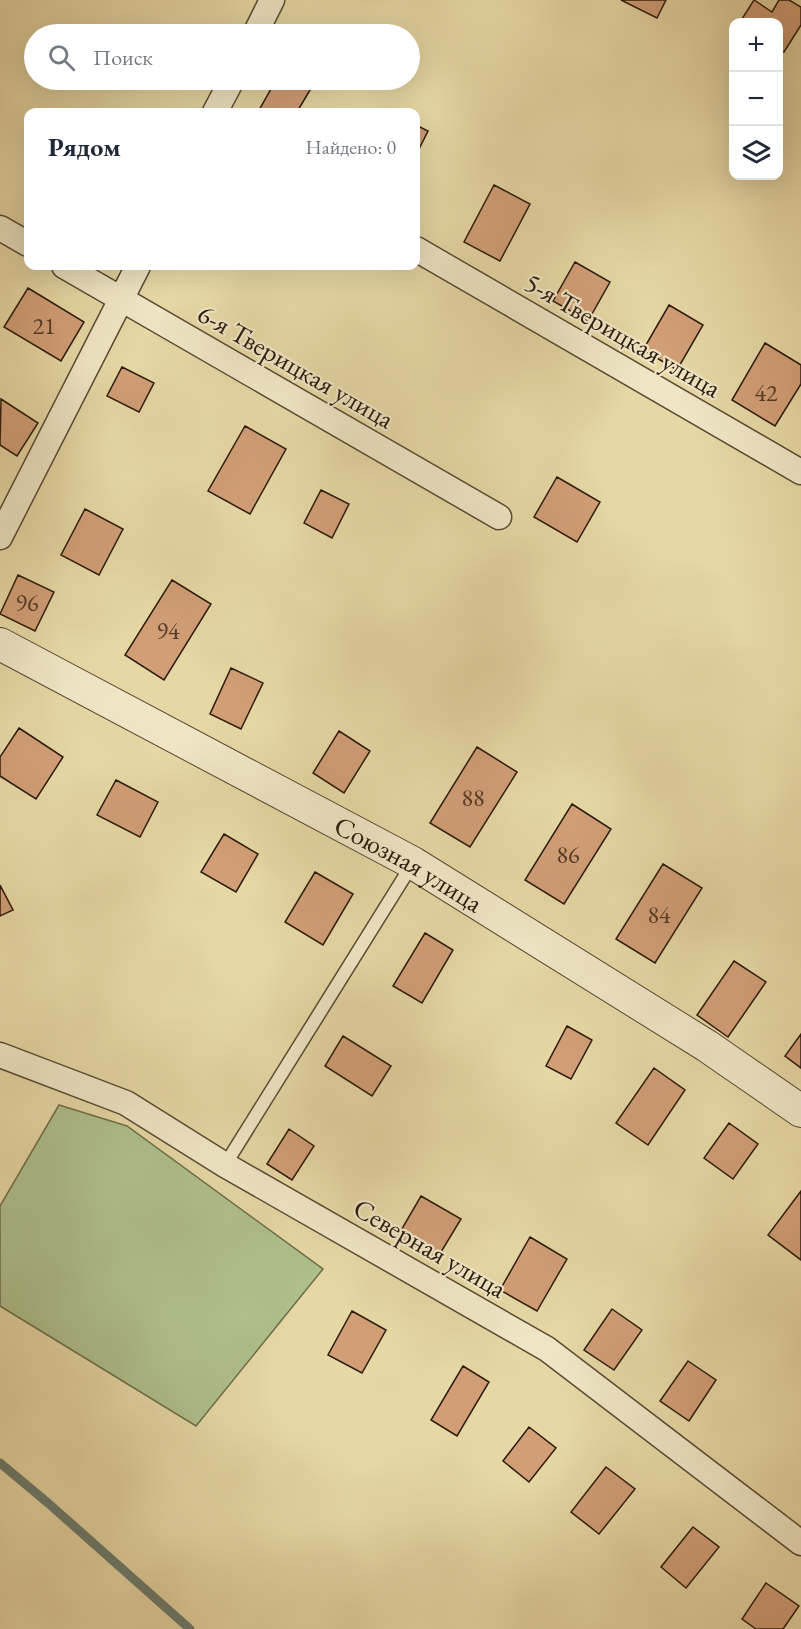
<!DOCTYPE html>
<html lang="ru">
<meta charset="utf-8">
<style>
body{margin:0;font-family:"EB Garamond",serif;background:#f6f6f7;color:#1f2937}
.controls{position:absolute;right:18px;top:18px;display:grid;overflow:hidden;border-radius:12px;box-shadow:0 6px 24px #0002}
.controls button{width:54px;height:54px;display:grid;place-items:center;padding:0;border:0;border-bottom:2px solid #e0e1e3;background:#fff;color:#1f2937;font:30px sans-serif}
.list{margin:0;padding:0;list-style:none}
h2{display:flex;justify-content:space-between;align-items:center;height:78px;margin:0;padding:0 24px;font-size:26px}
h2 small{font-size:20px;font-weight:400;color:#747a83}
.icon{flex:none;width:33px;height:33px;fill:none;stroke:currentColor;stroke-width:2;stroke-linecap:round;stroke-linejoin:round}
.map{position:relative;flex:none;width:801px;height:1629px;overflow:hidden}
.search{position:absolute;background:#fff;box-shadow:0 6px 24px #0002;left:24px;top:24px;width:396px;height:66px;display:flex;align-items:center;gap:15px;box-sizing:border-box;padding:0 21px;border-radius:33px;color:#747a83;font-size:22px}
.panel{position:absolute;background:#fff;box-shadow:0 6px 24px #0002;left:24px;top:108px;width:396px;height:162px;border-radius:12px}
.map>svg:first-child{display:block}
.green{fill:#aebf8b;stroke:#6c6d4c;stroke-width:1.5}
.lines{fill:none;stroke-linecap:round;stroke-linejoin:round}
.stream{stroke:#6b7a6c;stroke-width:9}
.building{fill:#d19e76;stroke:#2a1b0e;stroke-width:1.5}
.service-casing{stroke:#594a34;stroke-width:15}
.minor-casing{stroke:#594a34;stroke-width:27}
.tertiary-casing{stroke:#594a34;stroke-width:34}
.service{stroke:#efe5c4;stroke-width:12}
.minor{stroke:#efe5c4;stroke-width:24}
.tertiary{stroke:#efe5c4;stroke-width:32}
.labels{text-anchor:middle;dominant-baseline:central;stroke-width:4.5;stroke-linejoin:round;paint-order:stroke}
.number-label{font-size:24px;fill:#543c28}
.street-label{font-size:27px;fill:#2a1b0e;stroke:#efe5c4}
</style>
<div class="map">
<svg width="801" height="1629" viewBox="0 0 801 1629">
<rect width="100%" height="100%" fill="#e6d7a4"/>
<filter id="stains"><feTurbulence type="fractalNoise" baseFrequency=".00333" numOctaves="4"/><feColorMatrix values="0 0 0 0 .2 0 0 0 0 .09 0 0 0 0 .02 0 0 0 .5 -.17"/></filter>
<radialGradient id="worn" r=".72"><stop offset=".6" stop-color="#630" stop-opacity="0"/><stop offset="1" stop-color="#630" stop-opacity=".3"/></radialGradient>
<!-- green -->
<path class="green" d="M 59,1105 L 127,1126 L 323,1269 L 196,1426 L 0,1306 L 0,1206 Z"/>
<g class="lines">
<!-- stream -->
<path class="stream" d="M 0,1463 L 48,1503 L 190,1629"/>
</g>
<!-- building -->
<path class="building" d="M 621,0 L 666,0 L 657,18 Z
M 754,0 L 772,12 L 779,0 L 789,0 L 801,7 L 801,25 L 784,52 L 778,49 L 778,22 L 740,22 Z
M 276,80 L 316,80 L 297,112 L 258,112 Z
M 416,125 L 428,131 L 416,155 Z
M 494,185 L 530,204 L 500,261 L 464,242 Z
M 575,262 L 610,282 L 588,321 L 553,301 Z
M 28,288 L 84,322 L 61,361 L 4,327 Z
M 669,305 L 703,325 L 677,370 L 643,350 Z
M 765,343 L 801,365 L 801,384 L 775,426 L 732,400 Z
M 122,367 L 154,383 L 139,412 L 107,396 Z
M 1,399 L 38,423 L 17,456 L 0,445 Z
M 245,426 L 286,449 L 250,514 L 208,491 Z
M 557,477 L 600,502 L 577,542 L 534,517 Z
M 321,490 L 349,504 L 332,538 L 304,523 Z
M 85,509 L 123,529 L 99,575 L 61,555 Z
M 18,575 L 54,592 L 35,631 L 0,614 Z
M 172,580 L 211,604 L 164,680 L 125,655 Z
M 231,668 L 263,683 L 241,729 L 210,714 Z
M 19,728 L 63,757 L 36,799 L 0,776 L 0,757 Z
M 339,731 L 370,751 L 344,793 L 313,773 Z
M 477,747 L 517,772 L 470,847 L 430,823 Z
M 116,780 L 158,802 L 140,837 L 97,815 Z
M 572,804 L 611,829 L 564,904 L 525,880 Z
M 224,834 L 258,854 L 236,892 L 201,872 Z
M 663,864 L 702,888 L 655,963 L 616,939 Z
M 315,872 L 353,894 L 323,945 L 285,922 Z
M 0,885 L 13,910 L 0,916 Z
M 425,933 L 453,950 L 422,1003 L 393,986 Z
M 734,961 L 766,982 L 728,1037 L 697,1015 Z
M 567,1026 L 592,1040 L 571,1079 L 546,1066 Z
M 801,1034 L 801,1068 L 785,1056 Z
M 343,1036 L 391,1066 L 372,1096 L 325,1066 Z
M 654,1068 L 685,1090 L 648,1145 L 616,1123 Z
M 729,1123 L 758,1144 L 733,1179 L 704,1158 Z
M 289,1129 L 314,1146 L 292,1180 L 267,1164 Z
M 801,1191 L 801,1260 L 768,1235 Z
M 421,1196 L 461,1219 L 435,1262 L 396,1239 Z
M 530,1237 L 567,1259 L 537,1311 L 500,1290 Z
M 612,1309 L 642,1330 L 614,1370 L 584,1350 Z
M 352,1311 L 386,1330 L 362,1373 L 328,1355 Z
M 688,1361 L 716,1380 L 689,1421 L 660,1401 Z
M 463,1366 L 489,1382 L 457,1436 L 431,1420 Z
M 529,1427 L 556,1448 L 529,1482 L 503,1461 Z
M 606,1467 L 635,1489 L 599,1534 L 571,1512 Z
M 693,1527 L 719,1547 L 686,1588 L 661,1567 Z
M 766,1583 L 799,1606 L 783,1629 L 756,1629 L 742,1619 Z"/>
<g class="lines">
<defs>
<path id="service" d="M 225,1165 L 413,863"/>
<path id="minor" d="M 255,34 L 272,0
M 215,112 L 232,80
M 0,228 L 28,244
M 416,249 L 801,472
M 64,266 L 499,517
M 0,537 L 138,266
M 0,1055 L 126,1103 L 225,1165 L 547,1349 L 801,1543"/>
<g id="tertiary">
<path id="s1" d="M 0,644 L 413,863 L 707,1046 L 801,1111"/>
</g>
</defs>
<!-- service casing -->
<use href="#service" class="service-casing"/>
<!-- minor casing -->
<use href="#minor" class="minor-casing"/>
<!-- tertiary casing -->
<use href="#tertiary" class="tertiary-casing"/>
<!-- service -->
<use href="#service" class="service"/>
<!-- minor -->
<use href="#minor" class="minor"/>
<!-- tertiary -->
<use href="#tertiary" class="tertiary"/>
</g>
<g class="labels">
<!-- number labels -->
<g class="number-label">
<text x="44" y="325">21</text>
<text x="766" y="392">42</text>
<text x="27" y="602">96</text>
<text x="168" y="630">94</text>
<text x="473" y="797">88</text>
<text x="568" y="854">86</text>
<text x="659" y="914">84</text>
</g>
<!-- street labels -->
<g class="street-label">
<text transform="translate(623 335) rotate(30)">5-я Тверицкая улица</text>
<text transform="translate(296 366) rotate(30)">6-я Тверицкая улица</text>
<text stroke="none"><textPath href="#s1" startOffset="464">Союзная улица</textPath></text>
<text transform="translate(430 1248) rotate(30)">Северная улица</text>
</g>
</g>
<rect width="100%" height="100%" filter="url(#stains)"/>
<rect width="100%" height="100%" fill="url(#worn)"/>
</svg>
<div class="controls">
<button>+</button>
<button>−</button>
<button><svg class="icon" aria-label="layers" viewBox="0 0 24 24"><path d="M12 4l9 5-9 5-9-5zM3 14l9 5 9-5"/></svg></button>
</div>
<div class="search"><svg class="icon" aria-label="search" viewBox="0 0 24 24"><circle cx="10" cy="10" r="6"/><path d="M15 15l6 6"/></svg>Поиск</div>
<section class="panel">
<h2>Рядом<small>Найдено: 0</small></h2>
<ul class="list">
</ul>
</section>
</div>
